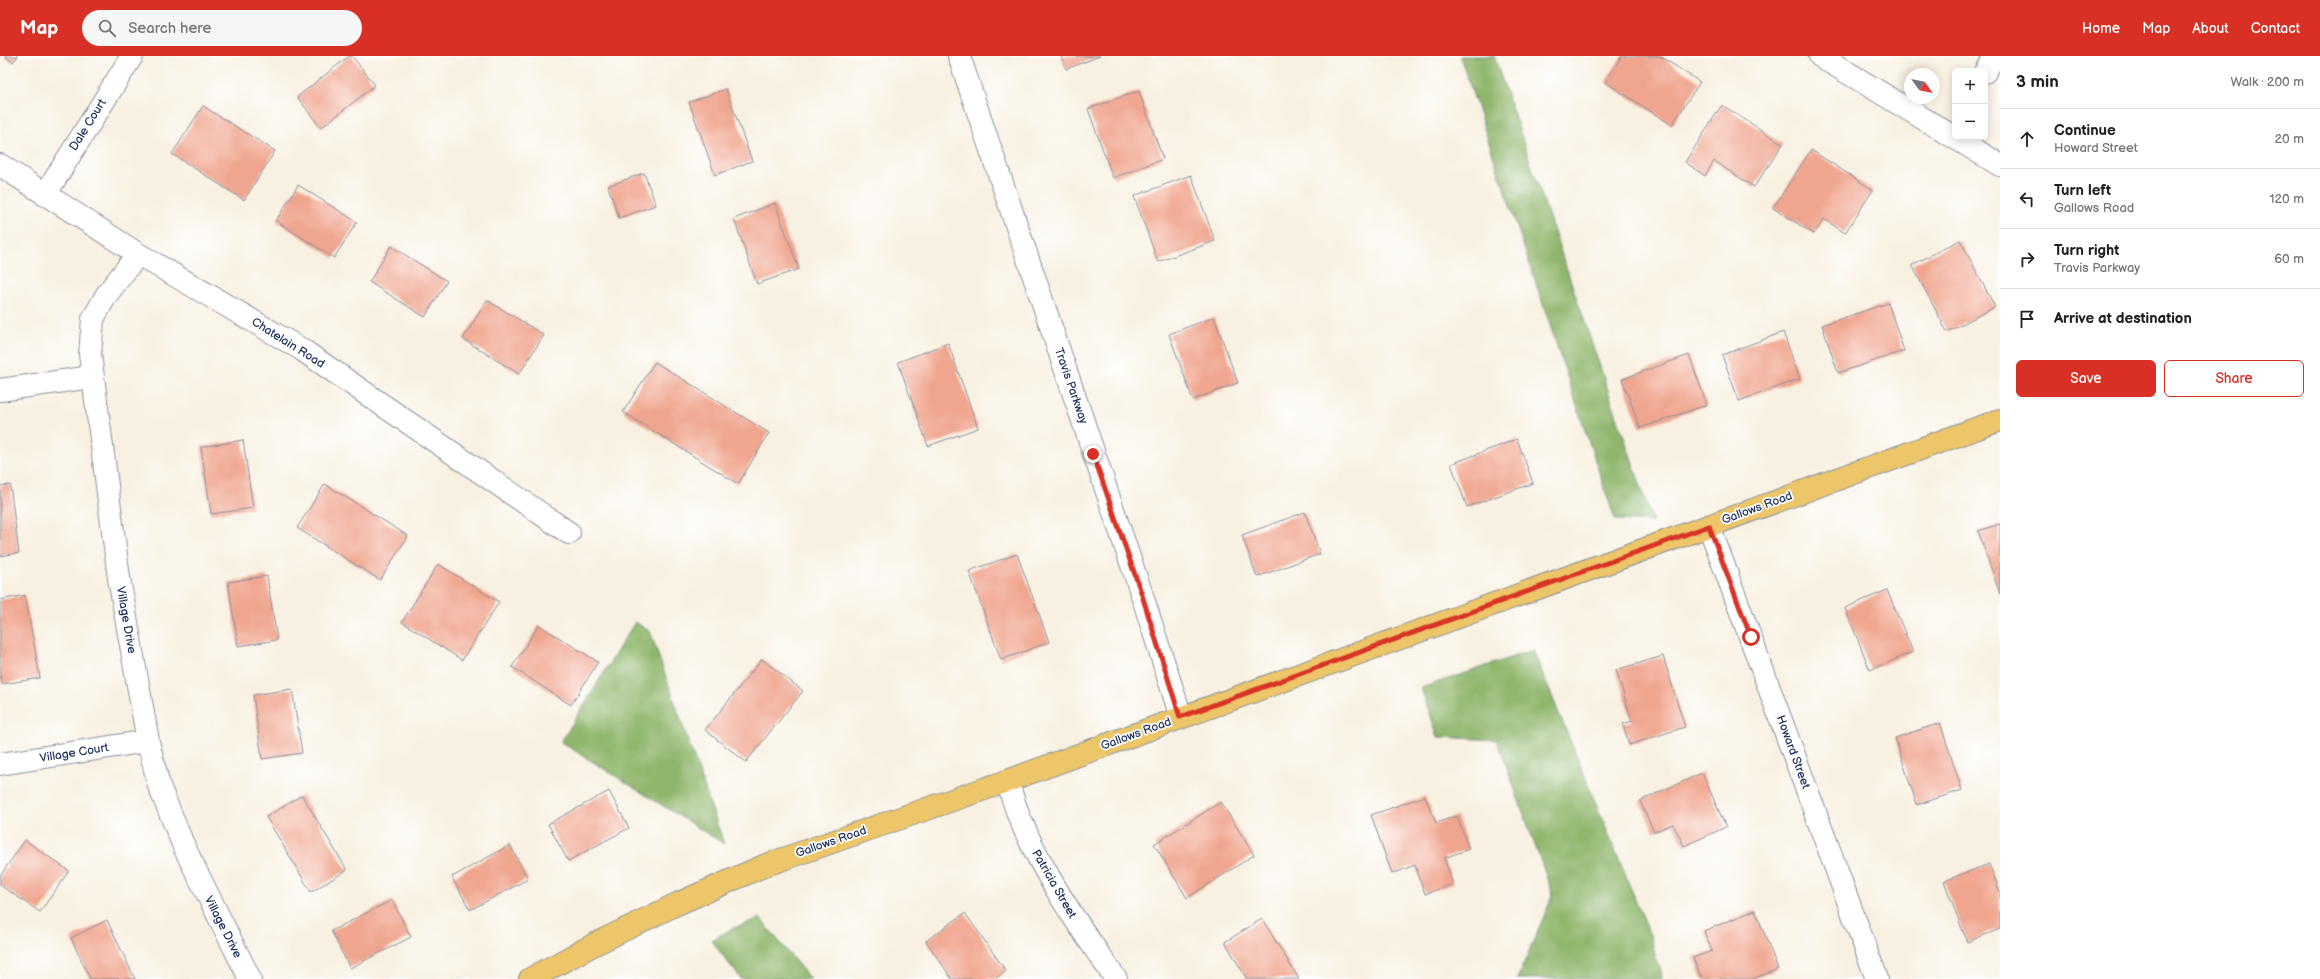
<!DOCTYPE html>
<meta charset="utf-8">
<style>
body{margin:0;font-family:"Balsamiq Sans",sans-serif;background:#f6f6f6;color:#202124}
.controls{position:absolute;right:12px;top:12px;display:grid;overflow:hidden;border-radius:6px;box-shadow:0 2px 10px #0003}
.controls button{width:36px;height:36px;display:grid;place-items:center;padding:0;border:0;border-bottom:1px solid #e0e0e0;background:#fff;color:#202124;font:20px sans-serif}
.compass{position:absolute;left:1904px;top:12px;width:36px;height:36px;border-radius:50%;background:#fff;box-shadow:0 2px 10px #0003;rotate:123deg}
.stop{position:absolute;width:12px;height:12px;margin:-9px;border:3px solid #d93025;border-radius:50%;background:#fff}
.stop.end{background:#d93025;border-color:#fff;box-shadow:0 1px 4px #0008}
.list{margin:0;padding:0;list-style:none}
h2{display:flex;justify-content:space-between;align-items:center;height:52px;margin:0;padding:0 16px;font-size:17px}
h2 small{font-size:13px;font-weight:400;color:#757577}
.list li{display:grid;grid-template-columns:26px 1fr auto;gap:12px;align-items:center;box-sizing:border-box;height:60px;padding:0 16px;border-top:1px solid #e0e0e0}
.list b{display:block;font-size:15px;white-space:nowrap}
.list p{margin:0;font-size:13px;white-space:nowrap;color:#757577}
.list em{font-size:13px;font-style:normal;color:#757577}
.actions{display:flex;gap:8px;padding:12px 16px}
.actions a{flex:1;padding:9px 0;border:1px solid #d93025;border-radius:6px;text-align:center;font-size:14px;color:#d93025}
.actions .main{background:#d93025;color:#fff}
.icon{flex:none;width:22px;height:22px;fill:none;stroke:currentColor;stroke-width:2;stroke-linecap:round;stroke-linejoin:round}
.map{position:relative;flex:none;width:2000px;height:923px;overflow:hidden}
header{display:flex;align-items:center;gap:24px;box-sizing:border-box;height:56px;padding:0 20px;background:#d93025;color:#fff}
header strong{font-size:19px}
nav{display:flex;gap:22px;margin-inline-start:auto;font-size:14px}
.search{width:280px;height:36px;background:#f6f6f6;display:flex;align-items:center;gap:10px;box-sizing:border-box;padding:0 14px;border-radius:22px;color:#757577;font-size:15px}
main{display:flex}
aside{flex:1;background:#fff}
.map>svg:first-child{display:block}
.forest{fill:#8fb66c;stroke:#557265}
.building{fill:#f0a58e}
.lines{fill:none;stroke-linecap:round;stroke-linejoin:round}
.minor-casing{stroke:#8a909f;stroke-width:24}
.major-casing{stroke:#8a909f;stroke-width:24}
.minor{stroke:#fff;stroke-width:22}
.major{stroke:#ecc669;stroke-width:22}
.route{stroke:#d93025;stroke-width:5}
.labels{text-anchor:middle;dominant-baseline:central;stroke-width:3.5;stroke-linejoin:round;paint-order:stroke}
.street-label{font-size:12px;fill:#1b2f5e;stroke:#fff}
</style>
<header>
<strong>Map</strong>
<div class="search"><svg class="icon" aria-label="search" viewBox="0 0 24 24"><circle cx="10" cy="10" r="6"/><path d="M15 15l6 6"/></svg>Search here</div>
<nav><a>Home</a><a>Map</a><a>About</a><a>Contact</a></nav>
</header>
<main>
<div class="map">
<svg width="2000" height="923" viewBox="0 0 2000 923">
<rect width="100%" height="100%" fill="#fff"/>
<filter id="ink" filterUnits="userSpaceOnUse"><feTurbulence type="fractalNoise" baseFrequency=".025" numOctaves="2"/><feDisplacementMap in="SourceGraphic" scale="8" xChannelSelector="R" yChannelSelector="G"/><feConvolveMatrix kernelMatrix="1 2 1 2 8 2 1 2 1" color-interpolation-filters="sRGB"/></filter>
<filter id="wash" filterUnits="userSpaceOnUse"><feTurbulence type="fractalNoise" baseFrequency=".012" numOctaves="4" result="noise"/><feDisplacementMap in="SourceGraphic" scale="16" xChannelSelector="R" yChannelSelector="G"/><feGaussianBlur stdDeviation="0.9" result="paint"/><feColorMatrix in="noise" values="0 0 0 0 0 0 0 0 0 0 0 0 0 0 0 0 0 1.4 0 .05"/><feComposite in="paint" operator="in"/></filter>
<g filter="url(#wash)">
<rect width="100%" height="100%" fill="#f8f0e0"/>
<!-- forest -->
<path class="forest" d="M 1460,0 L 1494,0 L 1653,466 L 1615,464 Z
M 635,566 L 650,575 L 724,788 L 561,686 Z
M 1533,594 L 1650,879 L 1662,923 L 1517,923 L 1553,839 L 1497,684 L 1438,681 L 1421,632 Z
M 760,862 L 810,923 L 741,923 L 711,884 L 734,872 Z"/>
<g id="blocks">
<!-- building -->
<path class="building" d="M 4,0 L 18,0 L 13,6 Z
M 349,0 L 352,0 L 375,29 L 321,72 L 297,41 Z
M 1061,0 L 1100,0 L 1066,13 Z
M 1622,0 L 1660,0 L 1700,26 L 1672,69 L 1605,26 Z
M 726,33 L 752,105 L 715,119 L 689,46 Z
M 1139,35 L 1163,103 L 1113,122 L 1088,53 Z
M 1722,49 L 1783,88 L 1754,131 L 1714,105 L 1705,120 L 1685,106 Z
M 203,50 L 275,95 L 244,144 L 172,98 Z
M 1811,94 L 1873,134 L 1845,177 L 1824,163 L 1814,178 L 1773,152 Z
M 644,117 L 656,149 L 619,162 L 608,130 Z
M 1191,119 L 1215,185 L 1158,206 L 1134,140 Z
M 298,129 L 357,166 L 334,202 L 276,165 Z
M 775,147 L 799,213 L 757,228 L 734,163 Z
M 1960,184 L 1995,251 L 1947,276 L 1912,209 Z
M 391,190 L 447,225 L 425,261 L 369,226 Z
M 487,244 L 544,279 L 519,318 L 463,283 Z
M 1888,247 L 1904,295 L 1838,317 L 1822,269 Z
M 1214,261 L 1238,327 L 1193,344 L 1169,278 Z
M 1783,276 L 1800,323 L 1739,345 L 1722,299 Z
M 948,287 L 978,372 L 928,390 L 898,306 Z
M 1689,299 L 1707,349 L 1640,372 L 1622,323 Z
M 655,306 L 769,377 L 738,428 L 623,356 Z
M 1517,383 L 1533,427 L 1467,451 L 1451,408 Z
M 243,384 L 253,452 L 211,458 L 201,391 Z
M 325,428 L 408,480 L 380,524 L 297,472 Z
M 10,429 L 19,497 L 0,500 L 0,430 Z
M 1305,456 L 1320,498 L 1257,521 L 1242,479 Z
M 2000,468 L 2000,538 L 1978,475 Z
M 1017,498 L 1049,586 L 1001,604 L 969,515 Z
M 438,508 L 499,546 L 462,604 L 402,566 Z
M 267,520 L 277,584 L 238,590 L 228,526 Z
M 1887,534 L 1913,596 L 1870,614 L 1845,552 Z
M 25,539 L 40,622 L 2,628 L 0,617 L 0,544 Z
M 539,569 L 598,606 L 571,649 L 512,611 Z
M 1663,600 L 1685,671 L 1629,689 L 1623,668 L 1632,665 L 1616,614 Z
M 762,603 L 803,635 L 746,706 L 705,674 Z
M 292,633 L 302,697 L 262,703 L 253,639 Z
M 1940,667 L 1962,734 L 1917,749 L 1895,682 Z
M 1702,717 L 1726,771 L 1684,790 L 1673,768 L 1654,776 L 1640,745 Z
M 609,735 L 629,772 L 568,805 L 548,768 Z
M 302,739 L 347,814 L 311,836 L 266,761 Z
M 1425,740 L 1436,767 L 1457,760 L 1469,793 L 1444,802 L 1453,828 L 1425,838 L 1415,809 L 1392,818 L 1371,759 Z
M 1221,746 L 1254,799 L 1187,842 L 1154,788 Z
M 25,784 L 69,815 L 40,856 L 0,829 L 0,820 Z
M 510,789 L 528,823 L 470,854 L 452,821 Z
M 1989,808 L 2000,836 L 2000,873 L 1967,886 L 1944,825 Z
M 392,844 L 411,881 L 350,912 L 331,875 Z
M 1755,854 L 1778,913 L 1753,923 L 1702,923 L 1693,902 L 1712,895 L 1704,875 Z
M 965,857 L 1006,915 L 995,923 L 952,923 L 926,885 Z
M 1262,863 L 1299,923 L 1247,923 L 1225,886 Z
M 107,864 L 135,923 L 90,923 L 71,882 Z"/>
</g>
</g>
<g filter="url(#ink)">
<use href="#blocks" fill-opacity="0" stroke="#8a909f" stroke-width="1"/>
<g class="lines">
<defs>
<path id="minor" d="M 959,0 L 1142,539 L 1181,661
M 1820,0 L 2000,109
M 1985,16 L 1995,0
M 0,109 L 138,198 L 301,293 L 569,477
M 45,139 L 132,0
M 138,198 L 107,238 L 93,263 L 90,298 L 119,522 L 148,685 L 159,730 L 185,793 L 250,923
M 0,334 L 92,321
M 1709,470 L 1877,923
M 0,708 L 148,685
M 1007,725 C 1012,738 1015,752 1021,765 C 1045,822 1081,873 1116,923"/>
<path id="major" d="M 530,923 L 593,889 L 677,848 L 766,809 L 1007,725 L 2000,364"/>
</defs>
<!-- minor casing -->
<use href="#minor" class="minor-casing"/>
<!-- major casing -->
<use href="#major" class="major-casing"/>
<!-- minor -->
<use href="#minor" class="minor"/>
<!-- major -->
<use href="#major" class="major"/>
</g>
</g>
<g class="lines" filter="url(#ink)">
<!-- route -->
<path class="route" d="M 1093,398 L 1142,539 L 1180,661 L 1709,470 L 1751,581"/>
</g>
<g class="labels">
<!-- street labels -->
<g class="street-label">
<text transform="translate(88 69) rotate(-58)">Dale Court</text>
<text transform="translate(288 287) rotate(32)">Chatelain Road</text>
<text transform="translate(1071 330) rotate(71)">Travis Parkway</text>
<text transform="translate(1757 452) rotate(-20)">Gallows Road</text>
<text transform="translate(126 564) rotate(80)">Village Drive</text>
<text transform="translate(1136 678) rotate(-20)">Gallows Road</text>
<text transform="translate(1793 696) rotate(70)">Howard Street</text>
<text transform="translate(74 697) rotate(-9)">Village Court</text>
<text transform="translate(831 786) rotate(-19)">Gallows Road</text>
<text transform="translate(1054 828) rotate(60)">Patricia Street</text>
<text transform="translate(223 871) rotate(63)">Village Drive</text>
</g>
</g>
</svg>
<div class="controls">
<button>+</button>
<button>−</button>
</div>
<svg class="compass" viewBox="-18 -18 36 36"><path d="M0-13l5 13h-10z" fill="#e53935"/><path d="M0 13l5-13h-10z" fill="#757577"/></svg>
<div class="stop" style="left:1751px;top:581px"></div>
<div class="stop end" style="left:1093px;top:398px"></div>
</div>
<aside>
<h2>3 min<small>Walk · 200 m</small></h2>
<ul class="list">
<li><svg class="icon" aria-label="ahead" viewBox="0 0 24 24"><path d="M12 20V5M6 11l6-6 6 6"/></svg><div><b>Continue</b><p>Howard Street</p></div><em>20 m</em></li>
<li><svg class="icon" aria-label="left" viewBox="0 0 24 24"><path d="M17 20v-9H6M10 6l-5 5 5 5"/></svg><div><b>Turn left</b><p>Gallows Road</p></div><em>120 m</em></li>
<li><svg class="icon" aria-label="right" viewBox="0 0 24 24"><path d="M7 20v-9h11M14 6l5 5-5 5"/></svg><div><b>Turn right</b><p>Travis Parkway</p></div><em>60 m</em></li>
<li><svg class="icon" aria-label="arrive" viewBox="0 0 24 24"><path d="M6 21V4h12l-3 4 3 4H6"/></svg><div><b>Arrive at destination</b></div></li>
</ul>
<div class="actions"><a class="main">Save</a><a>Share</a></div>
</aside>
</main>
